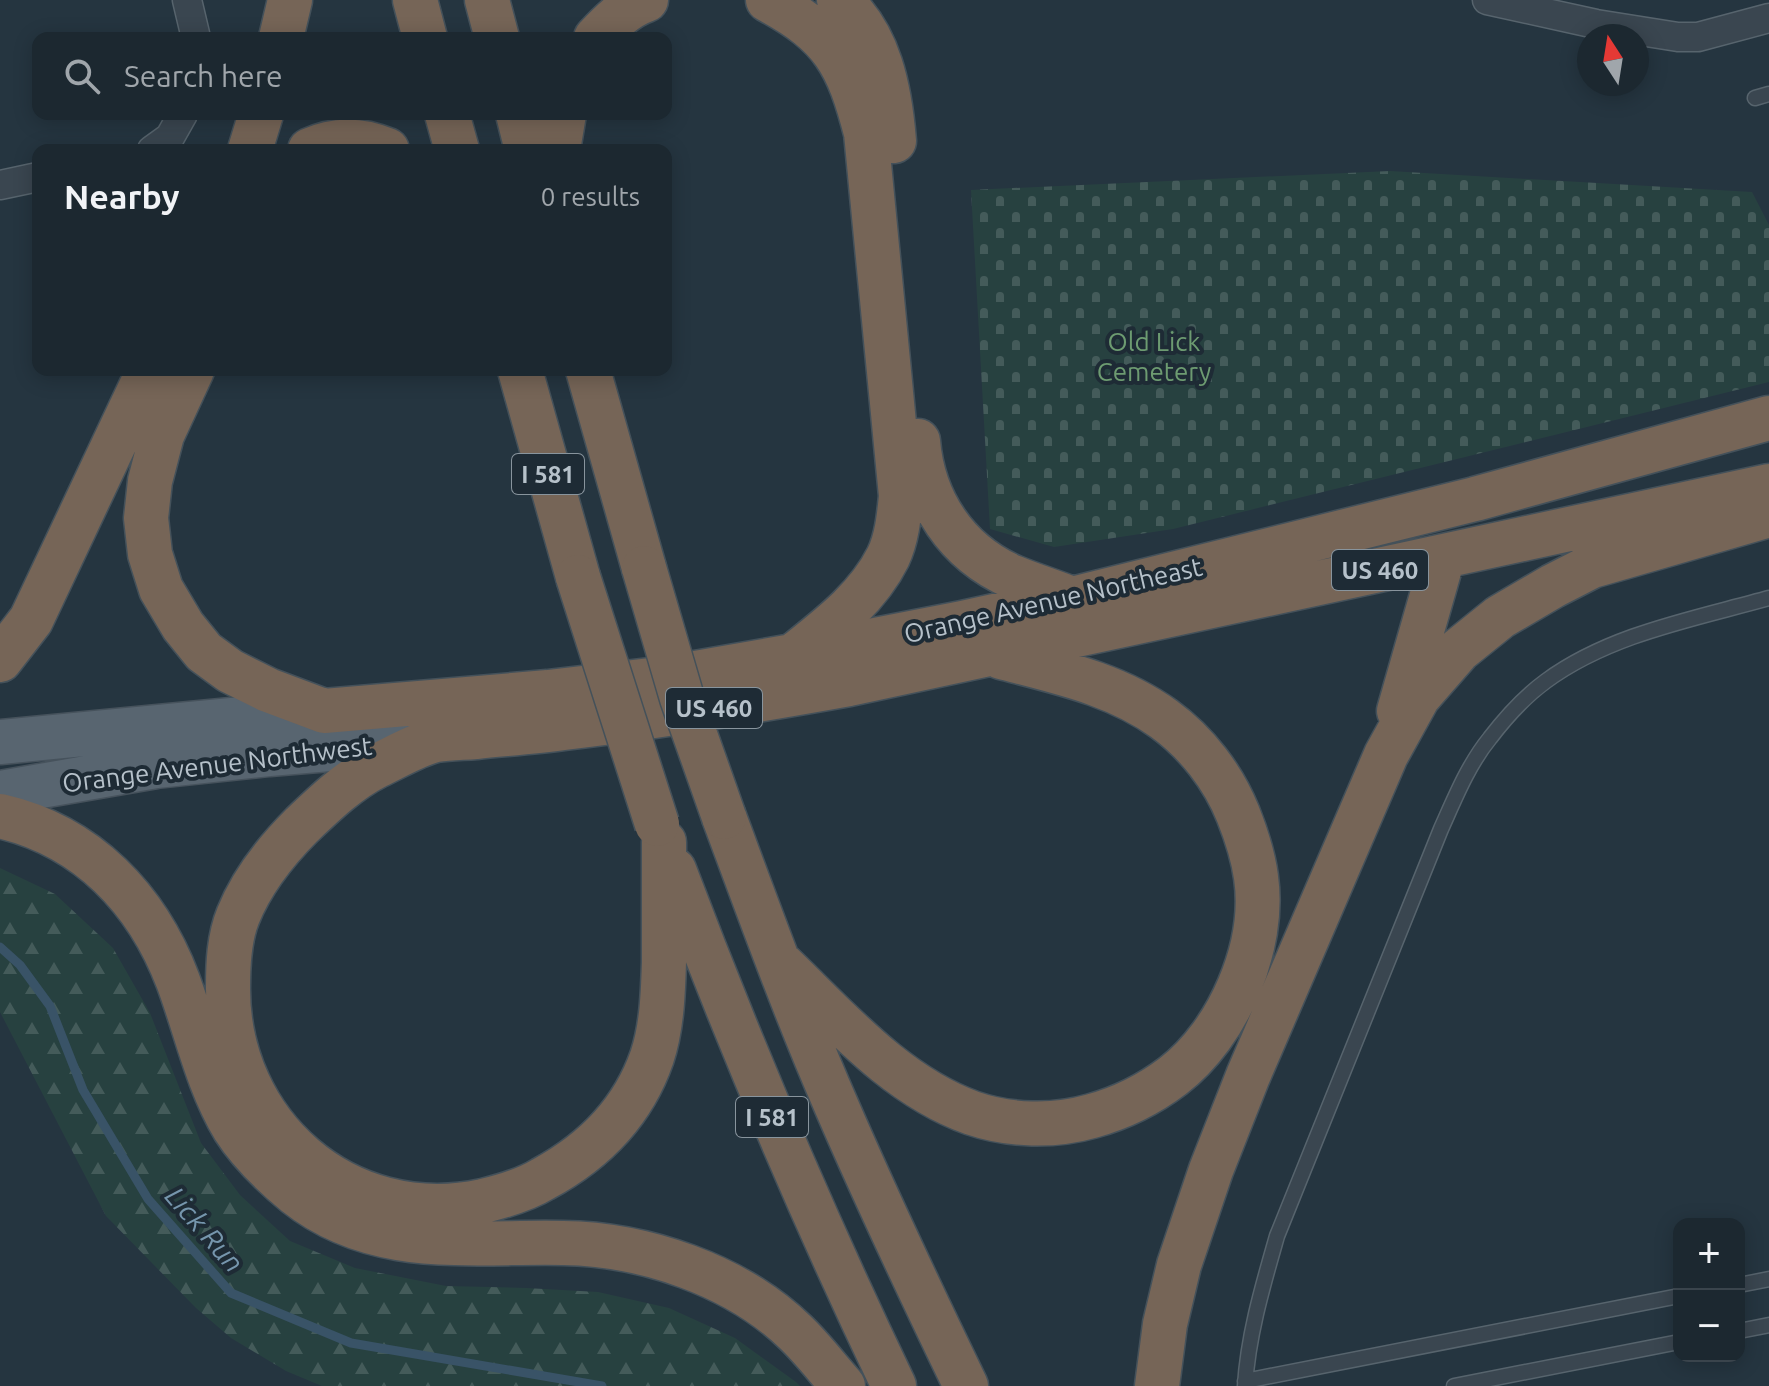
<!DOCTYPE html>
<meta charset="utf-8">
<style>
body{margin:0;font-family:Ubuntu,sans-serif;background:#29343c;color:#f1f3f6}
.controls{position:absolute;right:24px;bottom:24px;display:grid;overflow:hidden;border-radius:16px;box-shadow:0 4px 20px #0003}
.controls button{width:72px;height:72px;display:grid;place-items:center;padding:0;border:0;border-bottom:2px solid #3a444c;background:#1c2830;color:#f1f3f6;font:40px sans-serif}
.compass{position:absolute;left:1577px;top:24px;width:72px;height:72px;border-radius:50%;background:#1c2830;box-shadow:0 4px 20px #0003;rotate:348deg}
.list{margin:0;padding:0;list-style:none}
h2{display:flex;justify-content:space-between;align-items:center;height:104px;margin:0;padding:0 32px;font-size:34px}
h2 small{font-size:26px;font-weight:400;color:#a0a6ab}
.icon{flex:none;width:44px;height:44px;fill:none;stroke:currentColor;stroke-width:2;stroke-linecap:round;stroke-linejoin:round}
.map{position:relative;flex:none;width:1769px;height:1386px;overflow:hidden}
.search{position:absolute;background:#1c2830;box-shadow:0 4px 20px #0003;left:32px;top:32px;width:640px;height:88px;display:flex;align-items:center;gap:20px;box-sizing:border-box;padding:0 28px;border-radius:16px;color:#a0a6ab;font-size:30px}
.panel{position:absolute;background:#1c2830;box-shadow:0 4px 20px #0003;left:32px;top:144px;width:640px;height:232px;border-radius:16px}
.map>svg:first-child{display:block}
.forest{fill:url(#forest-firs)}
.cemetery{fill:url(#cemetery-stones)}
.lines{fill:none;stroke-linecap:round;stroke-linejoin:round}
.stream{stroke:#395367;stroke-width:9}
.lane-casing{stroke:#57646d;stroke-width:17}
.street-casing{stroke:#57646d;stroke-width:31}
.primary-casing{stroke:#46525c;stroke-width:47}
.highway-casing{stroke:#44515a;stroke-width:47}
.lane{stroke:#3a4650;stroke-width:14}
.street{stroke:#3a4650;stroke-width:28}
.primary{stroke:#586570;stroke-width:44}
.highway{stroke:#766557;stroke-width:44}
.highway-bridge-casing{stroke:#44515a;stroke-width:47;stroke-linecap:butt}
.highway-bridge{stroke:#766557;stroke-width:44}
.labels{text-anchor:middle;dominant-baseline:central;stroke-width:8;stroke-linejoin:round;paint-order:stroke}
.shield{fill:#1e2b35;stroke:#88949d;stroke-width:2}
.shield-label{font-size:24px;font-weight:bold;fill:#b6c1ca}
.park-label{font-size:26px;fill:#6d9b71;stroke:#1e2b35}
.street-label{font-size:26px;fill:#b6c1ca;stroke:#1e2b35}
.water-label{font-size:28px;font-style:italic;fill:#7696ad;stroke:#1e2b35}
</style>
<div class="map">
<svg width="1769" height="1386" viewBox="0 0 1769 1386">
<defs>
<pattern id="forest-firs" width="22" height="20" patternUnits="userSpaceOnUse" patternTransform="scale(2)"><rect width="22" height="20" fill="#274140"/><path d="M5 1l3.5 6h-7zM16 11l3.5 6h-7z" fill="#445b5a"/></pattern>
<pattern id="cemetery-stones" width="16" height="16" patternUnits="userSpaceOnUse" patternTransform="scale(2)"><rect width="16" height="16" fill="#274140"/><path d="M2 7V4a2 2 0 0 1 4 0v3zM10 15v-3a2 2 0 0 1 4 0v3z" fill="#445b5a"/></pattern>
</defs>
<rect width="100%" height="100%" fill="#253540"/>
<!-- forest -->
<path class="forest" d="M 0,868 L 55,894 L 113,948 L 150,1013 L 201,1143 L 240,1195 L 290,1241 L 355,1268 L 446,1286 L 526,1288 L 598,1292 L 669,1308 L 735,1338 L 796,1382 L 800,1386 L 322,1386 L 286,1371 L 231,1338 L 196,1308 L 106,1216 L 0,1012 Z"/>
<!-- cemetery -->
<path class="cemetery" d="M 1390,171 L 1752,192 L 1769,225 L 1769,382 L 1173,529 L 1054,547 L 990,529 L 971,190 Z"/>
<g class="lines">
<!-- stream -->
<path class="stream" d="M 0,947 L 20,965 L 50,1006 L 83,1090 L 148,1199 L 231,1293 L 351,1343 L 602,1386"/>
<defs>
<path id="lane" d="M 1755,98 L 1769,94
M 1739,1285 L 1769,1279
M 1739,1331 L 1769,1325
M 1245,1381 L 1679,1296
M 1245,1386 C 1248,1335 1263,1285 1277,1236 L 1441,829 C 1455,798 1468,765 1490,738 C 1506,717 1524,697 1546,681 C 1610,634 1694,619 1769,598
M 1454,1386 L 1679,1342"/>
<path id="street" d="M 187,0 L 196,38
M 1487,0 L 1596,24 L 1678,37 L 1698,37 L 1769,18
M 152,150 L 170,137 L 183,114
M 0,185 L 38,177"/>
<path id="primary" d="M 0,742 L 324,711
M 0,793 L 156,766 L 269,754 L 426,741"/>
<path id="highway" d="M 415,0 L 425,38
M 487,0 L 497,38
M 768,0 C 833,35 848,63 866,133 L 901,496 C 899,516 897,538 888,557 C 868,597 832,625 798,652
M 839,0 C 880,34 890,91 894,141
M 281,38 L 290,0
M 596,38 C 610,23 626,7 646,0
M 447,114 L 457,150
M 518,114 L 527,150
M 250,150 L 261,114
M 310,150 C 336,138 361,139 387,150
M 558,150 L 564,114
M 192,370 L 162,435 L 150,481 L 146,518 L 150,554 L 161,589 L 183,626 L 204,652 L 230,671 L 268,690 L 324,711 L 548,692 L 667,678 L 793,656 L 962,623 L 1072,599 L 1475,499 L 1769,418
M 520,370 L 578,577
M 588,370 L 644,568
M 918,441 C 923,501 956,552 1013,577 C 1032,585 1052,591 1072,599
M 0,660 L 31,620 L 149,370
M 1399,711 L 1443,557
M 0,816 C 87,836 147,899 178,981 C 196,1029 207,1083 234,1128 C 250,1153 273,1175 296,1194 C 375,1257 470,1241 563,1243 C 644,1244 736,1275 795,1332 C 812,1348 827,1368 843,1386
M 724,817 C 760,914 795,1011 836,1105 C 877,1200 921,1293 966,1386
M 664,842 C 664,882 664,922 664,962 C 663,993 662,1027 652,1057 C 633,1112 593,1152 543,1179 C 525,1190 504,1196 483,1201 C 346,1230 227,1125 228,987 C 228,964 229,938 238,916 C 252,881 276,851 302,825 C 325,803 349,780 377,766 C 394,758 418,744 436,740 C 449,738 463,738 476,737 C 505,734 535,732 564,728 C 659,717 754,701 849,684 L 1769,486
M 674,870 C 740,1045 813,1217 894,1386
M 778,961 C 837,1017 894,1085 972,1113 C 1010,1126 1054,1127 1092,1116 C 1121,1108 1148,1095 1173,1076 C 1228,1034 1266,947 1256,877 C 1253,855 1246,834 1238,814 C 1223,777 1197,743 1164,719 C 1116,684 1058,672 1001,657
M 1157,1386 L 1165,1324 L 1179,1265 L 1211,1170 L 1248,1076 L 1386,755 L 1418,697 L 1459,650 L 1500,617 L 1553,586 L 1592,566 L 1769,515"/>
</defs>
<!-- lane casing -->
<use href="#lane" class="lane-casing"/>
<!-- street casing -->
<use href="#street" class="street-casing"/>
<!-- primary casing -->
<use href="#primary" class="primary-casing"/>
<!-- highway casing -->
<use href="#highway" class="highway-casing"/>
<!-- lane -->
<use href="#lane" class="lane"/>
<!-- street -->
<use href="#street" class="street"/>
<!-- primary -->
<use href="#primary" class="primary"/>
<!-- highway -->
<use href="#highway" class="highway"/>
<defs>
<path id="highway-bridge" d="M 644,568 L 682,698 L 724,817
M 578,577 L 657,824"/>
</defs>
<!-- highway-bridge casing -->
<use href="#highway-bridge" class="highway-bridge-casing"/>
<!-- highway-bridge -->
<use href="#highway-bridge" class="highway-bridge"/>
</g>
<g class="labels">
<!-- shield labels -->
<g class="shield">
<rect x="512" y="454" width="72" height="40" rx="6"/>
<rect x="1332" y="550" width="96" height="40" rx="6"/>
<rect x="666" y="688" width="96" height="40" rx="6"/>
<rect x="736" y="1097" width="72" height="40" rx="6"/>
</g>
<g class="shield-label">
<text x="548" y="474">I 581</text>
<text x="1380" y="570">US 460</text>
<text x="714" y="708">US 460</text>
<text x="772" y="1117">I 581</text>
</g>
<!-- park labels -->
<g class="park-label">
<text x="1154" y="341">Old Lick<tspan x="1154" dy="30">Cemetery</tspan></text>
</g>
<!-- street labels -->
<g class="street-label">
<text transform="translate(1053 600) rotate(-13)">Orange Avenue Northeast</text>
<text transform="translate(217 764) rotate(-7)">Orange Avenue Northwest</text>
</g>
<!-- water labels -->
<g class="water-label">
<text transform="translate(205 1229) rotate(49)">Lick Run</text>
</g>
</g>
</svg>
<div class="controls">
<button>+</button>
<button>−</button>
</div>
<svg class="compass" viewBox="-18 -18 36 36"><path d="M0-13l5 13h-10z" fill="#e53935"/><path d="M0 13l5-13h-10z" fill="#a0a6ab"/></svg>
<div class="search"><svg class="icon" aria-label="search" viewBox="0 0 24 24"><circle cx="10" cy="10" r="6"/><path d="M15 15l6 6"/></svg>Search here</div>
<section class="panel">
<h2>Nearby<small>0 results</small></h2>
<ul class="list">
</ul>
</section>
</div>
